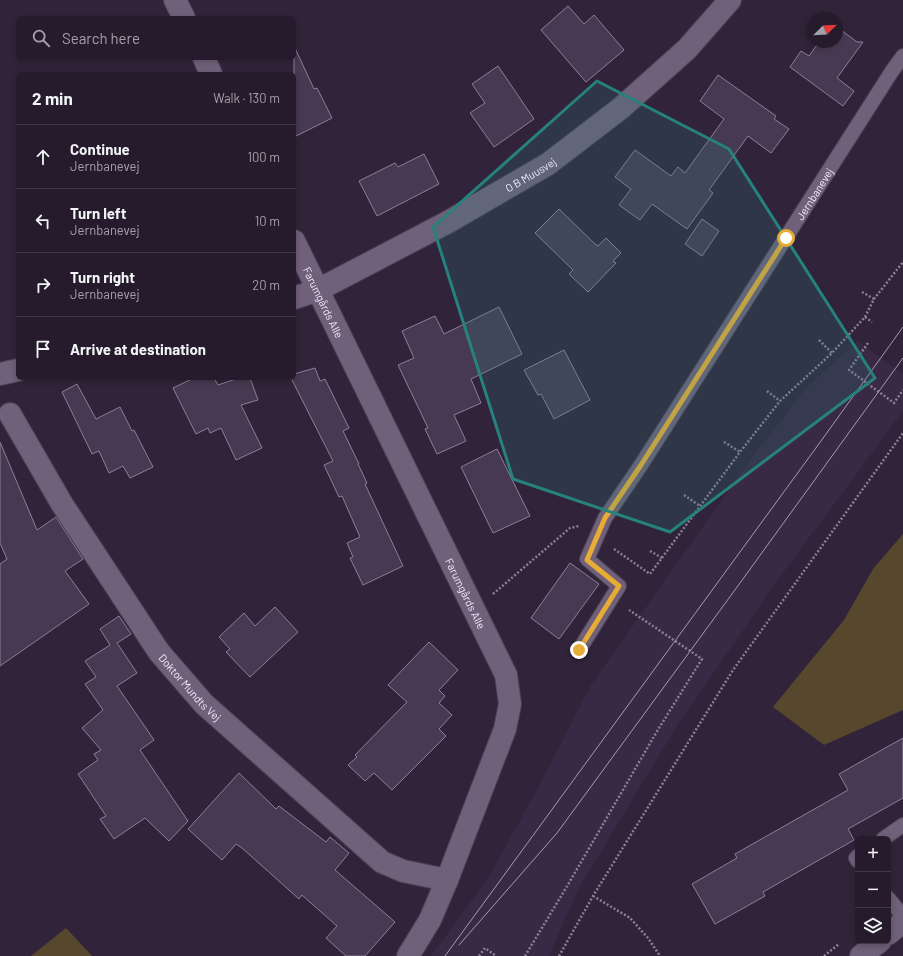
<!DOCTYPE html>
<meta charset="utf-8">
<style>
body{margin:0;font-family:Barlow,sans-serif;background:#312838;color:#f1f3f6}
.controls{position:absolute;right:12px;bottom:12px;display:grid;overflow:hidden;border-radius:6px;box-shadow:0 2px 6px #0003}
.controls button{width:36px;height:36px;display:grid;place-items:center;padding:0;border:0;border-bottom:1px solid #423948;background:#251b2c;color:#f1f3f6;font:20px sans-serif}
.compass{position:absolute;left:807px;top:12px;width:36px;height:36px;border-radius:50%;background:#251b2c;box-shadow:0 2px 6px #0003;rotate:66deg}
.stop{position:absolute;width:12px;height:12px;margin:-9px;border:3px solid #e6ac36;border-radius:50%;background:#fff}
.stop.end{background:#e6ac36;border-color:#fff;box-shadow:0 1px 4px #0008}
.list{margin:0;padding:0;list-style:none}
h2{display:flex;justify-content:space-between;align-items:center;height:52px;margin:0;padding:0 16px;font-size:17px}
h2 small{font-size:13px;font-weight:400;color:#a3a1a9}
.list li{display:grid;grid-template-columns:26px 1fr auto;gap:12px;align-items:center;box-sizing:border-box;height:64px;padding:0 16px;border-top:1px solid #423948}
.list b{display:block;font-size:15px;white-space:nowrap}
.list p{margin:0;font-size:13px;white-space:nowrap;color:#a3a1a9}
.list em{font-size:13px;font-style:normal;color:#a3a1a9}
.icon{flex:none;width:22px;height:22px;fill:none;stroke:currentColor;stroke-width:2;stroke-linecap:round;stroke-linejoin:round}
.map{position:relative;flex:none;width:903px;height:956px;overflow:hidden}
.search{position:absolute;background:#251b2c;box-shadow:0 2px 6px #0003;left:16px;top:16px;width:280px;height:44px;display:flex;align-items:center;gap:10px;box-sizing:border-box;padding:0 14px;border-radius:6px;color:#a3a1a9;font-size:15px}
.panel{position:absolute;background:#251b2c;box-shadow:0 2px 6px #0003;left:16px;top:72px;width:280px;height:308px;border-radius:6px}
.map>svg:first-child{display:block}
.built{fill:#3a2945}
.green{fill:#57472d}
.building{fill:#473951;stroke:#8e7e98}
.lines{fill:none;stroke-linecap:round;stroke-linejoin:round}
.service-casing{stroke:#4d4154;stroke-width:16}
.minor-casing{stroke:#4d4154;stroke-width:24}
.tertiary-casing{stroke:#4d4154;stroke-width:24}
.path{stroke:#8b8193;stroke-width:2.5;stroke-dasharray:2 2;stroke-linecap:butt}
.service{stroke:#70607a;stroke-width:14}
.minor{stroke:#70607a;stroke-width:22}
.tertiary{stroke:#70607a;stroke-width:22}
.tram{stroke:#a59bad;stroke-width:1}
.route{stroke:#e6ac36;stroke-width:5}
.marked{fill:#26827c;fill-opacity:0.2;stroke:#26827c;stroke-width:3;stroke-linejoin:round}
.labels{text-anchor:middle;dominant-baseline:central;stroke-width:3;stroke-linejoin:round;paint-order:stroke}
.street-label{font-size:11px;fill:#f2eaf9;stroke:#31243a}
</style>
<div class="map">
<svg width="903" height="956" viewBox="0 0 903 956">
<rect width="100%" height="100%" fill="#31243a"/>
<!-- built -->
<path class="built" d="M 858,341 L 903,374 L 903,411 L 774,585 L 679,723 L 578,889 L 549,956 L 431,956 L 489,877 L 548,769 L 591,685 L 751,459 L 807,387 Z"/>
<!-- green -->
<path class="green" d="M 903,534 L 903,710 L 824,745 L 773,707 L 844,620 L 873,569 Z
M 66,928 L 92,956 L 31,956 Z"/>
<!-- building -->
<path class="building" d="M 568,6 L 584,24 L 594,15 L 624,50 L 586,82 L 541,30 Z
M 837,27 L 857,42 L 863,42 L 837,78 L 854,91 L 843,106 L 790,67 L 801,51 L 809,56 L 819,42 L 837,42 Z
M 294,46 L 314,89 L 317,88 L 332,118 L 294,137 Z
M 498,66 L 534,119 L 494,147 L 470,113 L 485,103 L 472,84 Z
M 718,75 L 776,116 L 774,119 L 789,129 L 771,153 L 748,136 L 709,190 L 713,193 L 687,229 L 652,204 L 640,220 L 619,205 L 631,189 L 615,177 L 635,150 L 671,176 L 678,167 L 685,173 L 724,119 L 700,101 Z
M 424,154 L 439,184 L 377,216 L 359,181 L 395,163 L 398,167 Z
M 559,209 L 596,245 L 597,245 L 598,246 L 606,238 L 621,253 L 613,261 L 616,263 L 588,292 L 569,274 L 573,270 L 535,233 Z
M 702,219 L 719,231 L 702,256 L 685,244 Z
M 499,307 L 522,354 L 471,379 L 481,403 L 454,415 L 466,441 L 437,454 L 425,429 L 428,428 L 398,365 L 414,358 L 402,331 L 435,316 L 444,334 Z
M 564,350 L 590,400 L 554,419 L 541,394 L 538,395 L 524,370 Z
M 315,368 L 320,381 L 325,379 L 349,428 L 343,431 L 359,464 L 358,464 L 367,483 L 365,484 L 403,566 L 363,585 L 350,558 L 353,557 L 347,543 L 360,537 L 342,496 L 339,497 L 324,465 L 333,461 L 291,378 L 294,378 L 294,374 Z
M 194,378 L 214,378 L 218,385 L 239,378 L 250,378 L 258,400 L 241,405 L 262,448 L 236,460 L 221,428 L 210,433 L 208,428 L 196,434 L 173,388 Z
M 77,384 L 96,419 L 120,407 L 132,431 L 134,430 L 153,467 L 130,478 L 123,466 L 109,473 L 99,451 L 92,454 L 62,392 Z
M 0,442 L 37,530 L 56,517 L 83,559 L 65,571 L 89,604 L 0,666 L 0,564 L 7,559 L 0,543 Z
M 497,449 L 530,516 L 493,533 L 461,467 Z
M 570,563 L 599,584 L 559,639 L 531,618 Z
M 275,607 L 298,632 L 250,677 L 226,652 L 230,649 L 219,637 L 244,613 L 255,626 Z
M 119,616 L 131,634 L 117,643 L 137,673 L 117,686 L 154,740 L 140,750 L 188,821 L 169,841 L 145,818 L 114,839 L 100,819 L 106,816 L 78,774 L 98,760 L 94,754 L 101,750 L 82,728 L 103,710 L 85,684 L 96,677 L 85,661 L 110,645 L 100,629 Z
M 429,642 L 458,670 L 439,690 L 445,696 L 439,703 L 452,715 L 439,729 L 446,736 L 392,790 L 374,773 L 365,781 L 348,765 L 357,757 L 355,755 L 407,702 L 388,685 Z
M 903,738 L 903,798 L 848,829 L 854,840 L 763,892 L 765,896 L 715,924 L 692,884 L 737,858 L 735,854 L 848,790 L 839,774 Z
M 239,773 L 276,809 L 279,806 L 326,842 L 330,837 L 349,853 L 335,870 L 395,922 L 365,956 L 346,956 L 326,938 L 337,926 L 302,895 L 299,899 L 242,848 L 236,844 L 222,860 L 188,829 Z"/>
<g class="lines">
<defs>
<g id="service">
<path id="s1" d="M 579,650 L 619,586 L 587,559 L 605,518 L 641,465 L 892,71 L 903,56"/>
<path d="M 883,839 L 903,825"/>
<path d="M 858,856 L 856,858 L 858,861"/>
<path d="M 888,898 L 903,916"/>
</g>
<g id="minor">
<path d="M 175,0 L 184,18"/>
<path d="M 204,58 L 211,74"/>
<path id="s2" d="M 294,241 L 506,675 L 510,704 L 505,729 L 447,880 L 430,920 L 408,956"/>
<path id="s3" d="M 294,298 L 318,290 L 448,222 L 548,164 L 621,108 L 687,49 L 730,0"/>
<path d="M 0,374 L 18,370"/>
<path id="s4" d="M 10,414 L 62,504 L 159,652 L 204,704 L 382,862 L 403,871 L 447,880"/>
</g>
<path id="tertiary" d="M 888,934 L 903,922
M 861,956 L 880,941"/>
</defs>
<!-- service casing -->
<use href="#service" class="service-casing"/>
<!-- minor casing -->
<use href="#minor" class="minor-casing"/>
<!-- tertiary casing -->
<use href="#tertiary" class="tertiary-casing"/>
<!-- path -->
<path class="path" d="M 862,292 L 874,299
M 865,317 L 874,299 L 903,262
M 819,340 L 832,353
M 868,343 L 849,370 L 894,403 L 903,390
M 767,391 L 780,401
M 724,442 L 740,452
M 684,495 L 700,506
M 614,549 L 650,574 L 740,452 L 780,401 L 832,353 L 865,317 L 872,322
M 650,551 L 662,558
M 493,594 L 570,528 L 579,526
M 593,896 L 630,918 L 648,938 L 660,956
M 479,956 L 485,948 L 496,956
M 525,956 L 566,888 L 656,733 L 702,659 L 629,610
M 559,956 L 593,896 L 733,670 L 903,433
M 824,956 L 839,944"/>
<!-- service -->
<use href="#service" class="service"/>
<!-- minor -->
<use href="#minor" class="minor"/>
<!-- tertiary -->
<use href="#tertiary" class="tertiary"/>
<!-- tram -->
<path class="tram" d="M 459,945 L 557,833 L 740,583 L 903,358
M 445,956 L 821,441 L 903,327"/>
</g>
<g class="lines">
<!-- route -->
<path class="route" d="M 579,650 L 619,586 L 587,560 L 605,518 L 641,465 L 786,238"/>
</g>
<!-- marked area -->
<path class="marked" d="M 597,81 L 729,149 L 875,378 L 670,532 L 513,479 L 433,227 Z"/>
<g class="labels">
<!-- street labels -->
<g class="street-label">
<text stroke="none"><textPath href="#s3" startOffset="267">O B Muusvej</textPath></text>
<text stroke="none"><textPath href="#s1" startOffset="548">Jernbanevej</textPath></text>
<text stroke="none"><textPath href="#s2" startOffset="68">Farumgårds Alle</textPath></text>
<text stroke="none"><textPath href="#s2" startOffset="392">Farumgårds Alle</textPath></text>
<text stroke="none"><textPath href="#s4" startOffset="328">Doktor Mundts Vej</textPath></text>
</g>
</g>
</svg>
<div class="controls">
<button>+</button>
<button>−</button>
<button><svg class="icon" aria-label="layers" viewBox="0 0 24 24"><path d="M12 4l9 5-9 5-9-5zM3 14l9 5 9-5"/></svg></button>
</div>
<svg class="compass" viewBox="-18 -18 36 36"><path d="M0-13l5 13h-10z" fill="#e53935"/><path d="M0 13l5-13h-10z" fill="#a3a1a9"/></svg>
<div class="stop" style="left:786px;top:238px"></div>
<div class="stop end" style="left:579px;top:650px"></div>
<div class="search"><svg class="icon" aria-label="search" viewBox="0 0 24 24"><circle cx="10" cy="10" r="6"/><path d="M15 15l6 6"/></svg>Search here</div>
<section class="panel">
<h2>2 min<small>Walk · 130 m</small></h2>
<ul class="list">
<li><svg class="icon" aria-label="ahead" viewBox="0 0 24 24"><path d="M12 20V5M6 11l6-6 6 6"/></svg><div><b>Continue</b><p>Jernbanevej</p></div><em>100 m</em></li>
<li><svg class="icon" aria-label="left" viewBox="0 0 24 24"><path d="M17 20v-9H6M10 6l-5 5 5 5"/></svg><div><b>Turn left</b><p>Jernbanevej</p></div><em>10 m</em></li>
<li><svg class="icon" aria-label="right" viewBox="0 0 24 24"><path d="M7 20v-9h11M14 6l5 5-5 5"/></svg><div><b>Turn right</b><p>Jernbanevej</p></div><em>20 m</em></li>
<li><svg class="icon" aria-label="arrive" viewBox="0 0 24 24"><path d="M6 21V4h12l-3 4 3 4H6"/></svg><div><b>Arrive at destination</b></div></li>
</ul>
</section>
</div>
